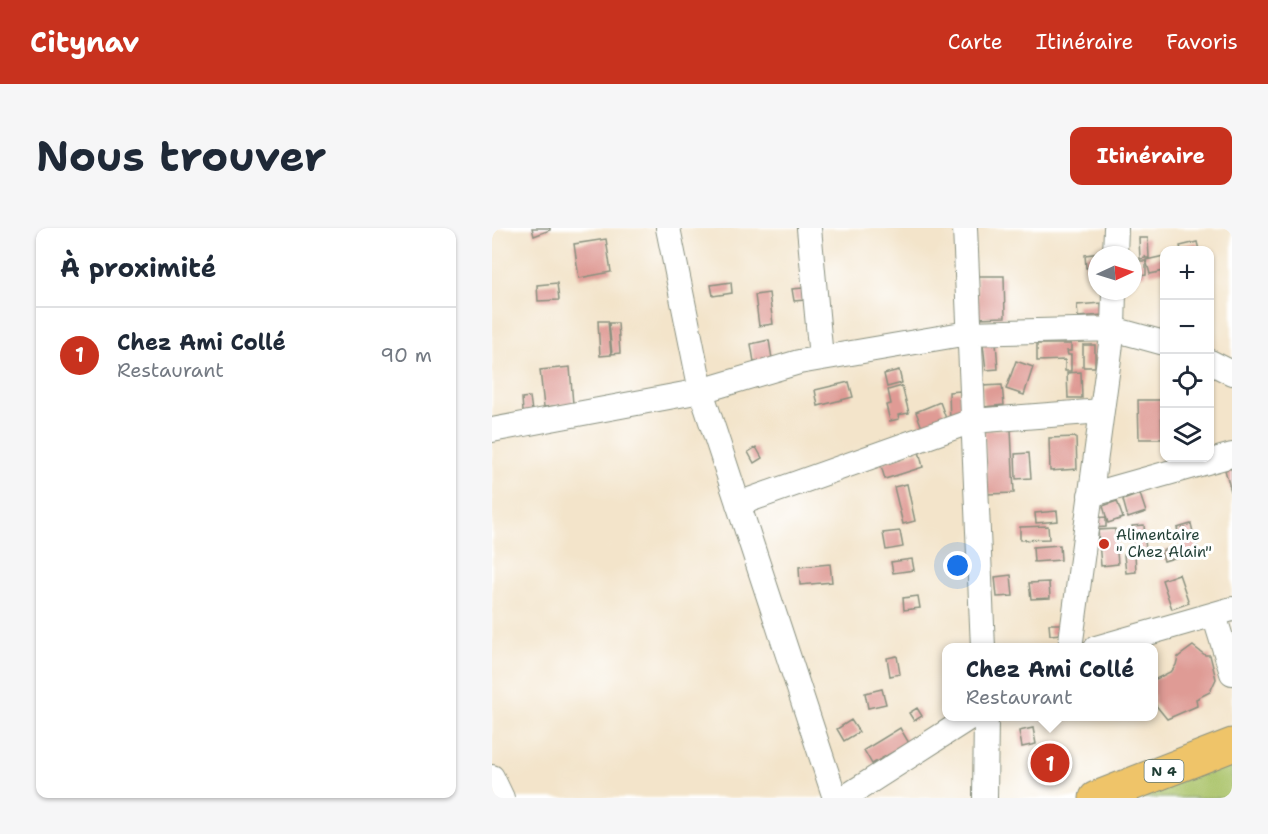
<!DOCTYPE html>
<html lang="fr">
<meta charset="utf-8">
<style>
body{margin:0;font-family:"Shantell Sans",sans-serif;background:#f6f6f7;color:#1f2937}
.controls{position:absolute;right:18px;top:18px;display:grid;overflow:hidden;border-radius:12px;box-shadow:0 2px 4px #0004}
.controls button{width:54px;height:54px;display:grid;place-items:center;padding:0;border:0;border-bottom:2px solid #e0e1e3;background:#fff;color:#1f2937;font:30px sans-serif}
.compass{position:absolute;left:596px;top:18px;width:54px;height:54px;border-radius:50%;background:#fff;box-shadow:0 2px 4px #0004;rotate:86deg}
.you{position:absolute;left:466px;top:338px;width:21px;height:21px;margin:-15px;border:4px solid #fff;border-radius:50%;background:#1a73e8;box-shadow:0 0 0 9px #1a73e833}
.badge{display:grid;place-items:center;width:39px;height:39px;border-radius:50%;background:#c8321e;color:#fff;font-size:20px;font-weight:700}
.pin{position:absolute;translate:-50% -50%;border:3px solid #fff;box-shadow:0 2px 6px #0006}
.popup{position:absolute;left:450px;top:415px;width:216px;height:78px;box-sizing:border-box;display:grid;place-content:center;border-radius:12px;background:#fff;filter:drop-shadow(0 2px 4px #0005);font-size:20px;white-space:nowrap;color:#747a83}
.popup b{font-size:22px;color:#1f2937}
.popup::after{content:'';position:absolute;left:50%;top:100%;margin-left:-12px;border:12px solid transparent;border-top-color:#fff}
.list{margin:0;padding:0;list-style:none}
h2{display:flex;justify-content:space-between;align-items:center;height:78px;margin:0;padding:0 24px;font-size:26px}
h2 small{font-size:20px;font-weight:400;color:#747a83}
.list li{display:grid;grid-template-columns:39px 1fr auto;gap:18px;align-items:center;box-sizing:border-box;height:96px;padding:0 24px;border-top:2px solid #e0e1e3}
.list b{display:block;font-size:22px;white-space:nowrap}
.list p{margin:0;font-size:20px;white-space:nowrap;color:#747a83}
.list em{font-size:20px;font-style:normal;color:#747a83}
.icon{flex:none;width:33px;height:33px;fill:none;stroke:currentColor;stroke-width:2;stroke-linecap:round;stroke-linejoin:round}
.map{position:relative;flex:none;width:740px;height:570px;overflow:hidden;border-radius:12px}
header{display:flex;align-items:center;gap:36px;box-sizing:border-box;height:84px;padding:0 30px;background:#c8321e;color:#fff}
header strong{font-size:28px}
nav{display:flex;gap:33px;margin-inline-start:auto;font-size:21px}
.intro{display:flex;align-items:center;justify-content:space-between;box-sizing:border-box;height:144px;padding:0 36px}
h1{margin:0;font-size:42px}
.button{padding:15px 27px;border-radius:12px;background:#c8321e;color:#fff;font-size:21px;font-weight:700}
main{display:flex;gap:36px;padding:0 36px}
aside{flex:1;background:#fff;border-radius:12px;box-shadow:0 2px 4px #0004}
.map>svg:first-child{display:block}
.green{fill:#aac369;stroke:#64804e;stroke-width:1.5}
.building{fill:#df9b95}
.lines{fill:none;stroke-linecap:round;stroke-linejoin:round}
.minor-casing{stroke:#89907f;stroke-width:26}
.highway-casing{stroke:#89907f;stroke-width:35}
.minor{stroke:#fff;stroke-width:24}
.highway{stroke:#efc469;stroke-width:33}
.poi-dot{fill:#c8321e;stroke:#fff;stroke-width:2}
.labels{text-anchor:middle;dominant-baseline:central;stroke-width:6;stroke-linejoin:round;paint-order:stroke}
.shield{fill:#fff;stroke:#627771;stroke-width:1.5}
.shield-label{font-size:14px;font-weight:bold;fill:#1f3d34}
.poi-label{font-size:15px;fill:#1f3d34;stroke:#fff;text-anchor:start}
</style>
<header>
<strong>Citynav</strong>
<nav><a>Carte</a><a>Itinéraire</a><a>Favoris</a></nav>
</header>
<div class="intro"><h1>Nous trouver</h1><a class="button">Itinéraire</a></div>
<main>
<aside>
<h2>À proximité<small></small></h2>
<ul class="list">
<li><span class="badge">1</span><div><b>Chez Ami Collé</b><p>Restaurant</p></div><em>90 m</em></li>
</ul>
</aside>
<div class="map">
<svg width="740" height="570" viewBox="0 0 740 570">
<rect width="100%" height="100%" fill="#fff"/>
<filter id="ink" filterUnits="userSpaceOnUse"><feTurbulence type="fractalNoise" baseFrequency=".0167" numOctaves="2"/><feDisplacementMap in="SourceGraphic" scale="12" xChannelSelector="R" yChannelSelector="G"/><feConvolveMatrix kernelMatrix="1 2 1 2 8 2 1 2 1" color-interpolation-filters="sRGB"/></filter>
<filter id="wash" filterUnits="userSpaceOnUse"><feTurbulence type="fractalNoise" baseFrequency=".008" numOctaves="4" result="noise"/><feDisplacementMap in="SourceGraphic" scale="24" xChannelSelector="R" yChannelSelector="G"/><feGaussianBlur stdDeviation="1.35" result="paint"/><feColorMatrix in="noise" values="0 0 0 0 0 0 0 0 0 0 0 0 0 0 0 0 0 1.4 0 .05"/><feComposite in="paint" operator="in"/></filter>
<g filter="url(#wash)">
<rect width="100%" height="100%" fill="#f3e4ca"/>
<!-- green -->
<path class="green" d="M 740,533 L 740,570 L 642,570 Z"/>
<g id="blocks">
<!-- building -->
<path class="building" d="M 40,0 L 58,0 L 58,2 L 42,8 Z
M 647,10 L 656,10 L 657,30 L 654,30 L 653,28 L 654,30 L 648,31 Z
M 114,11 L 119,44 L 87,50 L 82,16 Z
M 705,14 L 707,22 L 689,22 L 688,18 Z
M 609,25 L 609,27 L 605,27 L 605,39 L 594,40 L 593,27 Z
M 672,28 L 672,43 L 658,46 L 654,32 Z
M 647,33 L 654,33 L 654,47 L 647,48 Z
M 485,48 L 512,48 L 513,89 L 485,90 Z
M 239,54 L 240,65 L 221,68 L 219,57 Z
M 65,55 L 67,72 L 46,73 L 45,57 Z
M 311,60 L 313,72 L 302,73 L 300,61 Z
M 277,65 L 281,96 L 267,98 L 263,67 Z
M 609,75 L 610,87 L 586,89 L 585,77 Z
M 106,93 L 116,93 L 119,127 L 108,128 Z
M 117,95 L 126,95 L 128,125 L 120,126 Z
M 277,112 L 280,131 L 262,134 L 259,116 Z
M 504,114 L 506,141 L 494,142 L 491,116 Z
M 545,116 L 579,116 L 579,123 L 575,123 L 576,127 L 579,127 L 579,143 L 573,143 L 573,132 L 545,133 Z
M 591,117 L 603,117 L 603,139 L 591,139 Z
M 524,133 L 541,139 L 532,167 L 514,161 Z
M 78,139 L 81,176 L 52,179 L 48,142 Z
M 407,142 L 410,155 L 395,159 L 392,146 Z
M 589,144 L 590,170 L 576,170 L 575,145 Z
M 357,154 L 361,169 L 326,178 L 323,162 Z
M 510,157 L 512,177 L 492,179 L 490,158 Z
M 410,158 L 417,185 L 406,187 L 407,191 L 398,193 L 394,177 L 399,176 L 396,162 Z
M 468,163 L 470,194 L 458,195 L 457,164 Z
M 38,169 L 40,183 L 31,184 L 30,170 Z
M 646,172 L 669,172 L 670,211 L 647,211 Z
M 448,174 L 456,196 L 432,205 L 424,184 Z
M 519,201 L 522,265 L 495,266 L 492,202 Z
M 584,209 L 585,241 L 558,243 L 557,210 Z
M 264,219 L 270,230 L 262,235 L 256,224 Z
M 427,223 L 431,239 L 393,251 L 388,235 Z
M 537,225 L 539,250 L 524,251 L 523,226 Z
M 740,240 L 740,263 L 739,263 L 733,242 Z
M 415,256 L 423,293 L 411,296 L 402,259 Z
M 648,266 L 654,284 L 636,290 L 631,272 Z
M 625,273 L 631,290 L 616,295 L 611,278 Z
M 565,283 L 566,293 L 544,295 L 543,285 Z
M 614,289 L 614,299 L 601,300 L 600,290 Z
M 699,296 L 706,323 L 693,327 L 685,300 Z
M 652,297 L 654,324 L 641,325 L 640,298 Z
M 556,298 L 557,311 L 528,312 L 528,299 Z
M 623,301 L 626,336 L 609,338 L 606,302 Z
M 408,303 L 411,319 L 394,322 L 391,305 Z
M 568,317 L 569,332 L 542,334 L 541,319 Z
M 684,319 L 686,329 L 672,333 L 669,323 Z
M 643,326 L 644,344 L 634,345 L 632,327 Z
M 420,331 L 422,342 L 401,345 L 399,334 Z
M 338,336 L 340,354 L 308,357 L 307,339 Z
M 687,346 L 697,375 L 680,381 L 670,352 Z
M 519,347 L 521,368 L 505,369 L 503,349 Z
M 557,354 L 558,370 L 539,371 L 537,355 Z
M 426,368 L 428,380 L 412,382 L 411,370 Z
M 557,396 L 569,396 L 569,406 L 558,407 Z
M 701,418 L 713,427 L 718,427 L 724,451 L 718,464 L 704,471 L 705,478 L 675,491 L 662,475 L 662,452 L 680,443 L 684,437 L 686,429 Z
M 405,428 L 408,446 L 398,448 L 395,430 Z
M 390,461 L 394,476 L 376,480 L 373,465 Z
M 425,480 L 430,488 L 422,493 L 417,485 Z
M 359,492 L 367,504 L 352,513 L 345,501 Z
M 408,500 L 417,515 L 380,536 L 372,522 Z
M 541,500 L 544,516 L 530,519 L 527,503 Z
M 566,529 L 568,551 L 553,553 L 551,530 Z"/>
</g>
</g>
<g filter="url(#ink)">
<use href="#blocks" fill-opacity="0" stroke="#89907f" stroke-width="1.5"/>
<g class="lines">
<defs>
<path id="minor" d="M 176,0 L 209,163 L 343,570
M 317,0 L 329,130
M 473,0 L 491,420
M 623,27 L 624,0
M 718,134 L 740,145
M 0,202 L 209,163 L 307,134 L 476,105 L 621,101 L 672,115
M 598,267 L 740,227
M 246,276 L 480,193 L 610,183
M 722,387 L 740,445
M 578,420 L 621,101 L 622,63
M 604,420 L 740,381
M 0,549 L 10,570
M 352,570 L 480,488
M 493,570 L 494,488"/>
<path id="highway" d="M 604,570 L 740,517"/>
</defs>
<!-- minor casing -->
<use href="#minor" class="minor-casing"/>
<!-- highway casing -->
<use href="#highway" class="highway-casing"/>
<!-- minor -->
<use href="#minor" class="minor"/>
<!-- highway -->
<use href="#highway" class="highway"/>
</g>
</g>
<!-- markers -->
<circle class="poi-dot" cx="612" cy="316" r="6"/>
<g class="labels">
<!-- shield labels -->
<rect class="shield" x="652.5" y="532" width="39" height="22" rx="4.5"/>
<g class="shield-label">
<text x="672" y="543">N 4</text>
</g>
<!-- poi labels -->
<g class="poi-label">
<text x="624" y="307">Alimentaire<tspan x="624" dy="17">" Chez Alain"</tspan></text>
</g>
</g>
</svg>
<div class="controls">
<button>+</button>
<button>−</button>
<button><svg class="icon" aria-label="locate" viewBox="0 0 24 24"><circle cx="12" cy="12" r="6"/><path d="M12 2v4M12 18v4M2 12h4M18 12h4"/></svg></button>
<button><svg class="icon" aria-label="layers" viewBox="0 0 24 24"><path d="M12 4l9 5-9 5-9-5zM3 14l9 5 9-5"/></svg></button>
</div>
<svg class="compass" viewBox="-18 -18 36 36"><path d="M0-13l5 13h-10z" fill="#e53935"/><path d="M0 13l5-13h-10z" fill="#747a83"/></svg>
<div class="you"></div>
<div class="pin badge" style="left:558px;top:535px">1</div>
<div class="popup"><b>Chez Ami Collé</b>Restaurant</div>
</div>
</main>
